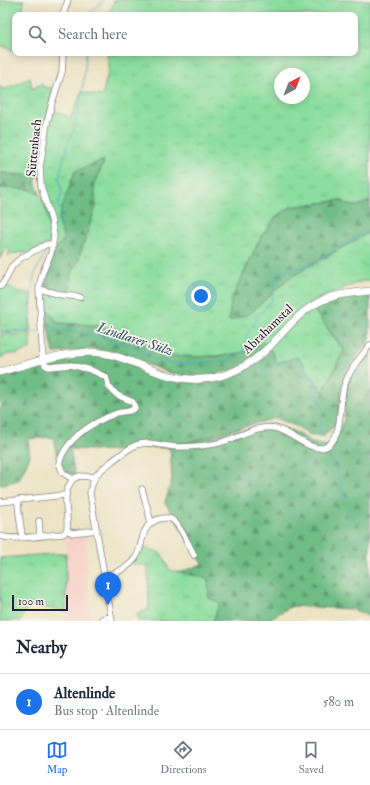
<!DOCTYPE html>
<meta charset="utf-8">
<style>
body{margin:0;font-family:"IM FELL Double Pica",serif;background:#f6f6f7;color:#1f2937}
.compass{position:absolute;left:274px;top:68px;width:36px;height:36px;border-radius:50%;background:#fff;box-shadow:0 2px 10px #0003;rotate:42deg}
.scale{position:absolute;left:12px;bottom:10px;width:56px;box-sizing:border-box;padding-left:4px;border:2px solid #22223b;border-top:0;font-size:11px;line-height:14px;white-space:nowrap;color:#22223b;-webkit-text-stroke:3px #f7f3e8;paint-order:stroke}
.you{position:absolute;left:201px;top:296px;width:14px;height:14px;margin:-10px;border:3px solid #fff;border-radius:50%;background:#1a73e8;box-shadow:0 0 0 6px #1a73e833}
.badge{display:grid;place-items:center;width:26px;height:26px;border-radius:50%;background:#1a73e8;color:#fff;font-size:13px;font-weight:700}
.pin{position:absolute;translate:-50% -33px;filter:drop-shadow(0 1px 2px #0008)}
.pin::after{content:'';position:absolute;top:21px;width:14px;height:12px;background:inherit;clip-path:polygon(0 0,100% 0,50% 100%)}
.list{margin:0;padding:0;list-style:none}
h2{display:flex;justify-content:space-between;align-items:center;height:52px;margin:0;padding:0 16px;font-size:17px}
h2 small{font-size:13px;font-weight:400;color:#747a83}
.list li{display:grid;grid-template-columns:26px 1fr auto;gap:12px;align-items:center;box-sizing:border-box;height:56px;padding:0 16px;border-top:1px solid #e0e1e3}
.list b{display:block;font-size:15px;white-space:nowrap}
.list p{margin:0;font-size:13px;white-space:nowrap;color:#747a83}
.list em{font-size:13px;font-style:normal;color:#747a83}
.icon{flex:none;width:22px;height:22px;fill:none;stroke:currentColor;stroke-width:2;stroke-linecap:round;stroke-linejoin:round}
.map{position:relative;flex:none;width:370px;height:621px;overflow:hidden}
.search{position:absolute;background:#fff;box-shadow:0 2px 10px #0003;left:12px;right:12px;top:12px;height:44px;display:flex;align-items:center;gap:10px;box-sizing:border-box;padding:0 14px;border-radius:8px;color:#747a83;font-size:15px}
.sheet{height:108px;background:#fff}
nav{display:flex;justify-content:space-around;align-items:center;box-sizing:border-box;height:56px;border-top:1px solid #e0e1e3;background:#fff;font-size:11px;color:#747a83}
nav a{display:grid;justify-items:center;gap:2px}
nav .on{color:#1a73e8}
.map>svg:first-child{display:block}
.built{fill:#f7d1c7}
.grass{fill:url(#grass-tufts);stroke:#56806c;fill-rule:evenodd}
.forest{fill:url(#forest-firs);stroke:#486f60}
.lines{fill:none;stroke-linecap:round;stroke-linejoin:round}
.stream{stroke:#44a7c4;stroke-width:1}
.minor-casing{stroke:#878280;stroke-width:7}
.major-casing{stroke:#878280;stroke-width:8}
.minor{stroke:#fff;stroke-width:5.5}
.major{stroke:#fff;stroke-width:7}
.labels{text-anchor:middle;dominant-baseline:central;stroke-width:3.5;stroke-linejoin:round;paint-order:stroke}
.street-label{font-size:13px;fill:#22223b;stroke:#f7f3e8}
.water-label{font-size:14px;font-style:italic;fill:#305772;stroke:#f7f3e8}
</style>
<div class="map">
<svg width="370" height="621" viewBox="0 0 370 621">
<defs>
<pattern id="grass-tufts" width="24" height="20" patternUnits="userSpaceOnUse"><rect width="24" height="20" fill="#8add9e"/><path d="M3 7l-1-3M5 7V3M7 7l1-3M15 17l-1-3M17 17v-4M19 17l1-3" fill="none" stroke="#77bd89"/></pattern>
<pattern id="forest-firs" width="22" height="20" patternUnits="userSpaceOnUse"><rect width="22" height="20" fill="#6fbc85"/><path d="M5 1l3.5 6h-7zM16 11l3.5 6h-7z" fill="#5b986e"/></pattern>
</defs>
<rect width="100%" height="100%" fill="#f7f3e8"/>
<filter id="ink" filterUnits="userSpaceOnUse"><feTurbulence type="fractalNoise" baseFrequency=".025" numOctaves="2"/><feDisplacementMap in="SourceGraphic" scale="8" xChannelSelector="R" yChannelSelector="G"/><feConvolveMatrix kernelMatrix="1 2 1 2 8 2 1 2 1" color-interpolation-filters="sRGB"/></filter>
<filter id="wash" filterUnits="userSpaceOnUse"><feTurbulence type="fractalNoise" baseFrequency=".012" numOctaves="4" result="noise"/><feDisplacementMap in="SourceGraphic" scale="16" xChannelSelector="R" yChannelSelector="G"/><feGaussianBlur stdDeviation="0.9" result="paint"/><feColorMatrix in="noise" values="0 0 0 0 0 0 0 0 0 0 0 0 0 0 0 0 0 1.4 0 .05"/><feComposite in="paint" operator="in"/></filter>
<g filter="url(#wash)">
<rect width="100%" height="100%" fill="#ece3c5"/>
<!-- built -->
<path class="built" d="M 86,533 L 88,595 L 91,621 L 67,621 L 66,535 Z"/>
<!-- grass -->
<path class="grass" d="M 0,0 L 24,0 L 22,15 L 15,15 L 15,51 L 0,45 Z
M 115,0 L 370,0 L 370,201 C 356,207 354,209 341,200 L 291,207 L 276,217 L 260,239 L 247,266 L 249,314 L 289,278 L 370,232 L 370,281 L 362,281 L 308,303 L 344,350 L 323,392 L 298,357 L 277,363 L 271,350 L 222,356 L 192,357 L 163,355 L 135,340 L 95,325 L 58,323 L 42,302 L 43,277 L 53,247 L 41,175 L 51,109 L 71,118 L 81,92 L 102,96 L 109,68 L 107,53 L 355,53 L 355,15 L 108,15 ZM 280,74 L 304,74 L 304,98 L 280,98 ZM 104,161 L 94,187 L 96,206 L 77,263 L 70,277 L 71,293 L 53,253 L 64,239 Z
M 30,78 L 32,89 L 42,83 L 42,86 L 54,89 C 45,119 41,145 38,176 L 0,173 L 0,86 L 3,90 Z
M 0,188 L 28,189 L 40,194 C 47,209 51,226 50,243 L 28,253 L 21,252 L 8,256 L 10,250 L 6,247 L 0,259 Z
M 6,285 L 25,294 L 27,292 L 32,296 L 30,331 L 6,331 L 0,333 L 0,287 Z
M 31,333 L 30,349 L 17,354 L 8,354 L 0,358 L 0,336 L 7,334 Z
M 142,547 C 161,553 162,550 169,570 L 208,578 L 209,598 L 220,603 L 213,621 L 138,621 L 137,614 L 149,609 L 148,566 L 132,564 Z
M 66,553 L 66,611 L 27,605 L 21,621 L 0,621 L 0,558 Z"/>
<!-- forest -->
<path class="forest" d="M 104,160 L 94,187 L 96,206 L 77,263 L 70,277 L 71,293 L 46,288 L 53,253 L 64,239 L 58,220 L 75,171 Z
M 0,173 L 38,176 C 33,182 37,187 40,194 L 28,189 L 0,188 Z
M 341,200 C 354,209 356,207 370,201 L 370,232 L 289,278 L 249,314 L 229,321 L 231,300 L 260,239 L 276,217 L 291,207 Z
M 370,294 L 370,340 L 345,371 L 340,398 L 337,424 L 323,436 L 312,436 L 298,427 L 276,418 L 178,445 L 270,424 L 293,431 L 316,444 L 333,445 L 344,420 L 346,387 L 356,366 L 370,350 L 370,617 L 352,609 L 292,606 L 265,621 L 213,621 L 220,603 L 209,598 L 208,579 L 181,572 L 202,564 L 165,502 L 172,480 L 170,448 L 134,447 L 130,445 L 120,451 L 70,449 L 75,475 L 67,473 L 57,457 L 53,437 L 28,439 L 30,456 L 19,480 L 0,485 L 0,376 L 32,367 L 76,357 L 97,355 L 119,359 L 170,379 L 196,383 L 224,380 L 250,368 L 271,350 L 277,363 L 298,357 L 323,392 L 344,350 L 314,310 C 332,301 350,295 370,294 Z
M 42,302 L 58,323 L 95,325 L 135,340 L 163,355 L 192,357 L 222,356 L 249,351 L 264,341 L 267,345 L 246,363 L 232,370 L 213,375 L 191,376 L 173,374 L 112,351 L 92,349 L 54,353 Z"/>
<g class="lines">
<!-- stream -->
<path class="stream" d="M 88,15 L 104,0
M 58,229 C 61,220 62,213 58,205 L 62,192 L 59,178 L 64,156 L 67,152 C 65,143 72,137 74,128 C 81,104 85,78 86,53
M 49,238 L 49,240
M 252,325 L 271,335
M 29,331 L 31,293 L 35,273 L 48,248
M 45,331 L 71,331 L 97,336 L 135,347 L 154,358 L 164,362 L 181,364 L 226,361 L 243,352 L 247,335 L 253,324 L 272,299 L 277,274 L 312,264 L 359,235 L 370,231
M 0,336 L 6,331 L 39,332
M 294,355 L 297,358 L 304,363 L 306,367 L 313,378 L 321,408
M 323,417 L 320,432 L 326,440
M 330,451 L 329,455 L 339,476 L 339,481 L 345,498
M 347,506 L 352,516 L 352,521"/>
</g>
</g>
<g filter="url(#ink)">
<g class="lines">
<defs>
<path id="minor" d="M 63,15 L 68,0
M 63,53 L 62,72 L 52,103 L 47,123 L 40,167 L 41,186 L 51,219 L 54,236 L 51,253 L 42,274 L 39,289 L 43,360 L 45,365 L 49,367 L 71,365 L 91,370 L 106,377 L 109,387 L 117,395 L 133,402 L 135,408 C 130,413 123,411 117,413 C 93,422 67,437 59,463 L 63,473 L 73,479 L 79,476 L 94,477
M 1,286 L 6,279 L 12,266 L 21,258 L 47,244 L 53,245
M 39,289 L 62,295 L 80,297
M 142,489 L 151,522
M 18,500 C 18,513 21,524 22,537
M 0,502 L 65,495
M 39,521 L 40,536
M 67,530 L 72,533 L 97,530
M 0,536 C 15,541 46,535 63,534 L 67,530 C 69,512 60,495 73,479
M 104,576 C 117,573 129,568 136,557 C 141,550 141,539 145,531 C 148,524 152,522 159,519 C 163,518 167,517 171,519 C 179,522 190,547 194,555
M 101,621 L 102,619 L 111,616
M 112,621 L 90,493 C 94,474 96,474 111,462 C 119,456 127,449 136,445 C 149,440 165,447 178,447 C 190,447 203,446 214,444 C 235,441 254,424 275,428 C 291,431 315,458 330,444 C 343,432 339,401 344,386 C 349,370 360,358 370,345"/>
<path id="major" d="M 0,372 C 29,364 71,349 101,353 C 118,355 132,362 147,368 C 170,378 197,383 221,376 C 241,370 256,360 270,346 C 285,331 298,313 317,303 C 333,294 352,293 370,291"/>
</defs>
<!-- minor casing -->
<use href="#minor" class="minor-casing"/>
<!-- major casing -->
<use href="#major" class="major-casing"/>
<!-- minor -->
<use href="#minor" class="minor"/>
<!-- major -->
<use href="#major" class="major"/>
</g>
</g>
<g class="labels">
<!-- street labels -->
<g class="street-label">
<text transform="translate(34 148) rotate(-84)">Süttenbach</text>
<text transform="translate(268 329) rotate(-44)">Abrahamstal</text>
</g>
<!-- water labels -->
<g class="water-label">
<text transform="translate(135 339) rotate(18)">Lindlarer Sülz</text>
</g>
</g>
</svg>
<svg class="compass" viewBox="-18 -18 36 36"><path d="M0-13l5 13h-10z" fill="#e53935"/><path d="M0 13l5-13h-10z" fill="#747a83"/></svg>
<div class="scale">100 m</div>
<div class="you"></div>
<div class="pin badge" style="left:108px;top:605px">1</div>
<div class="search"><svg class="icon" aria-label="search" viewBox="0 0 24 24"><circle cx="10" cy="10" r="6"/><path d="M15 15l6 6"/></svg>Search here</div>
</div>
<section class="sheet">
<h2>Nearby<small></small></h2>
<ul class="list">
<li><span class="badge">1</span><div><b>Altenlinde</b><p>Bus stop · Altenlinde</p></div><em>580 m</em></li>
</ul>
</section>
<nav>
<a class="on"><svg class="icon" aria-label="map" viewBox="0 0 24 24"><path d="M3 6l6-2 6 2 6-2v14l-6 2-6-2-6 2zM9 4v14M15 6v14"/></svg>Map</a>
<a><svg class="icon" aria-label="directions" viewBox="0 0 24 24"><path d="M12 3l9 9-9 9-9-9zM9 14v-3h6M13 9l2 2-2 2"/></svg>Directions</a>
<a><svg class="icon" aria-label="saved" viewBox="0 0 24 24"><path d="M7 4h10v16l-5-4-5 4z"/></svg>Saved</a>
</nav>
